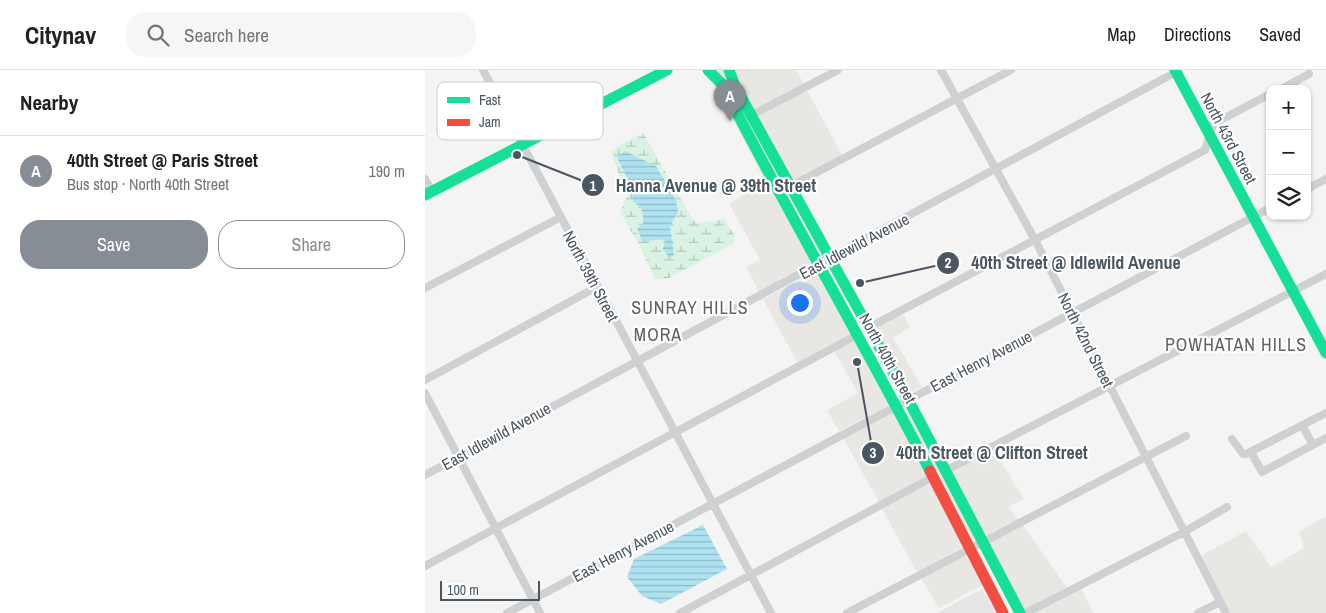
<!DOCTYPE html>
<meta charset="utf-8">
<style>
body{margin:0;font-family:"Archivo Narrow",sans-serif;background:#f6f6f6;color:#202124}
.controls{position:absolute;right:15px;top:15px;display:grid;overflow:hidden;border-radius:10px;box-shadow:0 1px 4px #0004}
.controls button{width:45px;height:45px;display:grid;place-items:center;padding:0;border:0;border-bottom:1px solid #e0e0e0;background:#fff;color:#202124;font:25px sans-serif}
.scale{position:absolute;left:15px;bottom:12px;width:100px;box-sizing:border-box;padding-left:5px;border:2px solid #4a5661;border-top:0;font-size:14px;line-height:18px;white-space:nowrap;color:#4a5661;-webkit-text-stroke:4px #fff;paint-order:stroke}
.you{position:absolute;left:374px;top:232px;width:18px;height:18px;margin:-12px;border:4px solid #fff;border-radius:50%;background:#1a73e8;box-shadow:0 0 0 8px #1a73e833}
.badge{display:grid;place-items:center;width:32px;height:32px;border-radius:50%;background:#868d94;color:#fff;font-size:16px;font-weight:700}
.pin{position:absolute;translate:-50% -41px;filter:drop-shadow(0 1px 2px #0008)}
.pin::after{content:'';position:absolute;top:26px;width:18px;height:15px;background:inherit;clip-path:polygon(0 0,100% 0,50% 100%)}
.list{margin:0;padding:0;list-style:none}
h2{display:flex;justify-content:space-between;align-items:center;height:65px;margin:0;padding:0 20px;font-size:21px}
h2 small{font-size:16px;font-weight:400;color:#757577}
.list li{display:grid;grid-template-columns:32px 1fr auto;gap:15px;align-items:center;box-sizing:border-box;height:70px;padding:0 20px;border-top:1px solid #e0e0e0}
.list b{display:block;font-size:19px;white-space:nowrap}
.list p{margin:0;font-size:16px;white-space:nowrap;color:#757577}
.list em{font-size:16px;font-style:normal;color:#757577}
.actions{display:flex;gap:10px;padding:15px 20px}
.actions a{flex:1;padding:11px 0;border:1px solid #868d94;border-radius:20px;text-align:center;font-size:18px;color:#868d94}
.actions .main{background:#868d94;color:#fff}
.icon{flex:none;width:28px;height:28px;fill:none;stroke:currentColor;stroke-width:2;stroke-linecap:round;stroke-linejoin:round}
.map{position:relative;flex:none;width:901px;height:543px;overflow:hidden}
header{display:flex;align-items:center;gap:30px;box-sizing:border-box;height:70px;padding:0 25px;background:#fff;border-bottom:1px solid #e0e0e0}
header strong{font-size:24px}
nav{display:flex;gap:28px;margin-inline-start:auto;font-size:18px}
.search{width:350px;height:45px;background:#f6f6f6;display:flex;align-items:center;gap:12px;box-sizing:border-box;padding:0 18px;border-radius:20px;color:#757577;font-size:19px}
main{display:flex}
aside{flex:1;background:#fff}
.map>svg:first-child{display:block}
.commercial{fill:#e8e7e3}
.education{fill:#e6e5e6}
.wetland{fill:url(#wetland-marsh)}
.water{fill:url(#water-rules)}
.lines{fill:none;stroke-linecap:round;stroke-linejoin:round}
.street{stroke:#ced0d2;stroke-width:8}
.fast{stroke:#16e098;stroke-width:11}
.jam{stroke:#f24e42;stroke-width:11}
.labels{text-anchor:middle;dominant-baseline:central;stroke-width:4.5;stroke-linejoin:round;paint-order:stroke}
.street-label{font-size:16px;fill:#4a5661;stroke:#fff}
.neighbourhood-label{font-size:18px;letter-spacing:1px;fill:#5f6368;stroke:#fff}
.key{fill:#fff;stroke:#c9ccd0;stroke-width:1}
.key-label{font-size:14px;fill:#4a5661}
.leader{fill:none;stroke:#4a5661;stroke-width:2}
.callout-dot{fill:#4a5661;stroke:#fff;stroke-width:2}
.mark-label{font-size:15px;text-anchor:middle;font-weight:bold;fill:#fff}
.callout-label{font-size:18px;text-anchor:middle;font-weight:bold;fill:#4a5661;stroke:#fff;stroke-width:4.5;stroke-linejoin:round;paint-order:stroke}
</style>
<header>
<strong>Citynav</strong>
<div class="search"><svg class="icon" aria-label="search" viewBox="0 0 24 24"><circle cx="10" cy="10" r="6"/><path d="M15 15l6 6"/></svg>Search here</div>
<nav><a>Map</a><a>Directions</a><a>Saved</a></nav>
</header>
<main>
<aside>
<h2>Nearby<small></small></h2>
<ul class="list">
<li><span class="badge">A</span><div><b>40th Street @ Paris Street</b><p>Bus stop · North 40th Street</p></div><em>190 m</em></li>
</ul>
<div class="actions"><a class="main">Save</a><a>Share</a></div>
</aside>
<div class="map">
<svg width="901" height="543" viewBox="0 0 901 543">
<defs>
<pattern id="wetland-marsh" width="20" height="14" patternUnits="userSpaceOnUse" patternTransform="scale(1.25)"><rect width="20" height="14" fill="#d9f2e3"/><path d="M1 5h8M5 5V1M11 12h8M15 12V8" fill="none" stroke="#b2c7bb"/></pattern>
<pattern id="water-rules" width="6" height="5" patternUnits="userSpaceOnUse" patternTransform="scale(1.25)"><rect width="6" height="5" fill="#aee2f0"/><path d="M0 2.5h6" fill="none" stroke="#90bac6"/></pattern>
</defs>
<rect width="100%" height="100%" fill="#f4f4f4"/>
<!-- commercial -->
<path class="commercial" d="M 300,0 L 363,123 L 359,127 L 293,1 Z
M 308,0 L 371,0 L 379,14 L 328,40 Z
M 286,2 L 388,194 L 334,222 L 321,197 L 335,190 L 304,134 L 340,111 L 284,3 Z
M 382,20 L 417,85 L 365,112 L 332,47 Z
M 392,201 L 427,263 L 372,292 L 338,229 Z
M 478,244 L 485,257 L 468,268 L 497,317 L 484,324 L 448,260 Z
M 431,270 L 466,334 L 414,361 L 402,340 L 433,323 L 409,281 Z
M 481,334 L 553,470 L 546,473 L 476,337 Z
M 470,340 L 503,405 L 454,432 L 418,368 Z
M 569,380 L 599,429 L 583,437 L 593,449 L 559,466 L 525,403 Z
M 507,412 L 540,476 L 492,502 L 457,439 Z
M 901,446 L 901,543 L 805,543 L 775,486 L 821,461 L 846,497 L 879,478 L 874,462 Z
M 598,455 L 642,518 L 599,540 L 563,473 Z
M 544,483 L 559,516 L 556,516 L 514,538 L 496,508 Z
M 656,519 L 669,543 L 610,543 Z"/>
<!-- education -->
<path class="education" d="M 557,519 L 570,543 L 512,543 Z"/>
<!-- wetland -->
<path class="wetland" d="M 218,63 L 268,150 L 274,153 L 299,149 L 310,166 L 308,174 L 242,209 L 229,209 L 216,178 L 195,142 L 202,126 L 186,82 L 196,74 Z"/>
<!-- water -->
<path class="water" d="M 200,81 L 231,96 L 251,130 L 253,142 L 245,156 L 249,185 L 245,189 L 238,179 L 240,170 C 231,168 225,172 217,171 L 212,158 L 217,156 L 219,151 L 216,138 L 208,131 L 206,117 L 192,87 Z
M 278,455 L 302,499 L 236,534 L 217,526 L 202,507 L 209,489 Z"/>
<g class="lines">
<!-- street -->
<path class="street" d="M 58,0 L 346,543
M 516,0 L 610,170 L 801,543
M 856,19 L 884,4
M 327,45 L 413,0
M 0,109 L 7,122
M 364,117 L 586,0
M 882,119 L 901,109
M 0,218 L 136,147
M 443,258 L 780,80 L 788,54 L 845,24
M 0,310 L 172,217
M 0,323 L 115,543
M 877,355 L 888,375
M 807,369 L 818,384 L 821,384 L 901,343
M 826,382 L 837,402 L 901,368
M 520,401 L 901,204
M 0,405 C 250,269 501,138 751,2
M 0,496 L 432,265
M 82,543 L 845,138
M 255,543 L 508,407
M 422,543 L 761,366
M 601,543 L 759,462 L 802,437
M 773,543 L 795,532"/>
<!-- fast -->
<path class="fast" d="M 283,0 L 297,14 C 364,145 438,271 505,401
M 304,0 L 310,16 L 483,329 L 595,543
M 750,0 L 901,283
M 0,125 L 242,0"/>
<!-- jam -->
<path class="jam" d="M 505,401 L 578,543"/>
</g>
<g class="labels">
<!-- street labels -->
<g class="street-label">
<text transform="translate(804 68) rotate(62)">North 43rd Street</text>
<text transform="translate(429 176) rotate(-28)">East Idlewild Avenue</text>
<text transform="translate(166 206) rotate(62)">North 39th Street</text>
<text transform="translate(661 270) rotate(63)">North 42nd Street</text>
<text transform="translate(463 288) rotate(61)">North 40th Street</text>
<text transform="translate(556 291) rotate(-28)">East Henry Avenue</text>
<text transform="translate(71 366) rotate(-29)">East Idlewild Avenue</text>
<text transform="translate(198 481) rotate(-28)">East Henry Avenue</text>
</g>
<!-- neighbourhood labels -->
<g class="neighbourhood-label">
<text x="265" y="237">SUNRAY HILLS</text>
<text x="233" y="264">MORA</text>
<text x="811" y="274">POWHATAN HILLS</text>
</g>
</g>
<!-- legend -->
<rect x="12" y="12" width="166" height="58" rx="8" class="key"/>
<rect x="22" y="27" width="23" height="6" fill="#16e098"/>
<rect x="22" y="49" width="23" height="7" fill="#f24e42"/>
<g class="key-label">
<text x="54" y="35">Fast</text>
<text x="54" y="57">Jam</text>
</g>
<!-- callouts -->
<path class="leader" d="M92 85L168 115M435 213L523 193M432 292L448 383"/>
<g class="callout-dot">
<circle cx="92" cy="85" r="5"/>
<circle cx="435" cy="213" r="5"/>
<circle cx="432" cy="292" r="5"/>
<circle cx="168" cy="115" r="12"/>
<circle cx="523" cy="193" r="12"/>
<circle cx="448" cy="383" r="12"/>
</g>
<g class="mark-label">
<text x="168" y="121">1</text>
<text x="523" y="198">2</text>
<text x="448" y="388">3</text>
</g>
<g class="callout-label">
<text x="291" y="122">Hanna Avenue @ 39th Street</text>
<text x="651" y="199">40th Street @ Idlewild Avenue</text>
<text x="567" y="389">40th Street @ Clifton Street</text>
</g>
</svg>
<div class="controls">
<button>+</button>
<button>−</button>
<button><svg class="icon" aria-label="layers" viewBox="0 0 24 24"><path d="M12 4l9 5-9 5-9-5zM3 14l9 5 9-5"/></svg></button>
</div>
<div class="scale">100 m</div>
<div class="you"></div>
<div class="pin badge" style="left:305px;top:51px">A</div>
</div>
</main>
